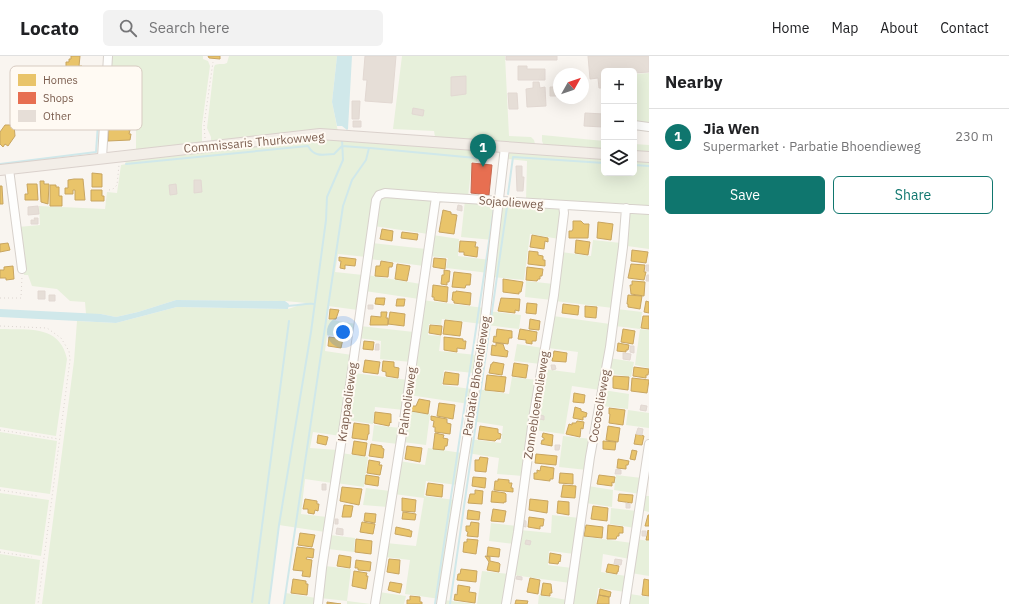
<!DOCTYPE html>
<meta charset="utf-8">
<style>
body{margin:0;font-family:"IBM Plex Sans",sans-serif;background:#f2f2f2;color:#202124}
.controls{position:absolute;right:12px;top:12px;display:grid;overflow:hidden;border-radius:6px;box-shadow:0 4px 16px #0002}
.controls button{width:36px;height:36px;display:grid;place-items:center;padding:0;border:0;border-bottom:1px solid #e0e0e0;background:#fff;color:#202124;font:20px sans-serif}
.compass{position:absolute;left:553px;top:12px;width:36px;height:36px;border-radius:50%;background:#fff;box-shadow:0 4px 16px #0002;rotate:50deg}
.you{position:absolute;left:343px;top:276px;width:14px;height:14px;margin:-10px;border:3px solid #fff;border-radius:50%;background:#1a73e8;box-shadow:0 0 0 6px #1a73e833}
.badge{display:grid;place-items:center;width:26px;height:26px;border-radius:50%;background:#0f766e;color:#fff;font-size:13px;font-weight:700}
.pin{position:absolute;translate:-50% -33px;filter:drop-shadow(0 1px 2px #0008)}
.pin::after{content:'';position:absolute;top:21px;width:14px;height:12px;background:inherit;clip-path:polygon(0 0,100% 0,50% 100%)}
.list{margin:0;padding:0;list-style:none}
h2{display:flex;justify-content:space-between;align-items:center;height:52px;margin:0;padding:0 16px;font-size:17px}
h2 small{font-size:13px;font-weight:400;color:#757577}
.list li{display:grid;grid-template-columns:26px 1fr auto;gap:12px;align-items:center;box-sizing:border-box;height:56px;padding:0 16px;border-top:1px solid #e0e0e0}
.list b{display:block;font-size:15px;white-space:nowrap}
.list p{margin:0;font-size:13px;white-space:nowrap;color:#757577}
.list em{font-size:13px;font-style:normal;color:#757577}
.actions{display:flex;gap:8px;padding:12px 16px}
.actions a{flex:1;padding:9px 0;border:1px solid #0f766e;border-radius:6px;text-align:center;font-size:14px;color:#0f766e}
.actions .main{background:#0f766e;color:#fff}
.icon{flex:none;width:22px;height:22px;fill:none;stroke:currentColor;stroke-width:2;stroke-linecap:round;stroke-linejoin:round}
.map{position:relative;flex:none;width:649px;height:548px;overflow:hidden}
header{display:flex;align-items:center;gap:24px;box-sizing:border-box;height:56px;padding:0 20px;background:#fff;border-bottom:1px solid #e0e0e0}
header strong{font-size:19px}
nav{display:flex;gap:22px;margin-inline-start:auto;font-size:14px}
.search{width:280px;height:36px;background:#f2f2f2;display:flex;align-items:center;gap:10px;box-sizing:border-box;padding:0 14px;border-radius:6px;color:#757577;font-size:15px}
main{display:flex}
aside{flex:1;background:#fff}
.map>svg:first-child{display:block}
.green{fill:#e7f0db}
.water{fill:#d0e8ea}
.homes{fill:#e9c46a;stroke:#c8a561}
.shops{fill:#e76f51;stroke:#c66950}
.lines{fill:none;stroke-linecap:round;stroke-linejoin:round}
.stream{stroke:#d0e8ea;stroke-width:2}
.building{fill:#e6ded7;stroke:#e2d8d2}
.minor-casing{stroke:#d7d1cb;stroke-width:10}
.major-casing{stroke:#dad1cc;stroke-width:12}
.path{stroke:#dcd5d0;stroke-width:1;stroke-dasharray:1 3;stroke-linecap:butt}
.minor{stroke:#fefefd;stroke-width:8}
.major{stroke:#f3eee8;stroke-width:10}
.labels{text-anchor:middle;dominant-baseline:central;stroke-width:4;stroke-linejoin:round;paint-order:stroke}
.street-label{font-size:12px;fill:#7a5c4d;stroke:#fffaf3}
.key{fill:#fffaf3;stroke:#d7cbc1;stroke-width:1}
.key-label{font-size:11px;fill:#7a5c4d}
</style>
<header>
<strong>Locato</strong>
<div class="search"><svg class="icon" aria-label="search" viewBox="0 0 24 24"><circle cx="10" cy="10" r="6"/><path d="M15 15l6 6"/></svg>Search here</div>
<nav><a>Home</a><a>Map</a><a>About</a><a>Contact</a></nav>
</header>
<main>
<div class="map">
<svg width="649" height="548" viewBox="0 0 649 548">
<rect width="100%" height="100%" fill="#f9f5f0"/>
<!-- green -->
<path class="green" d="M 109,0 L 203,0 L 203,3 L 208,5 L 210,10 L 202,69 L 202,88 L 136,96 L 136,38 L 107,36 Z
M 229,0 L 337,0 L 332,46 L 338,76 L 211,87 L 211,81 L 207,72 L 214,11 L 215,9 C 219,7 223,9 227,7 Z
M 402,0 L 505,0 L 509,80 L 531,81 L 534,84 L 535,88 L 533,90 L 435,81 L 434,75 L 393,73 Z
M 649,17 L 649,69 L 634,68 L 634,18 Z
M 542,79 L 604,85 L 604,95 L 544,90 L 542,85 Z
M 311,81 L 476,93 L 478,94 L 477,106 L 472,106 L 468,141 L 375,136 L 366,201 L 338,198 L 335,216 L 363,219 L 358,254 L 328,250 L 326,263 L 356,268 L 354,282 L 327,279 L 325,295 L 352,299 L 341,380 L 313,376 L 310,392 L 338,394 L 332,427 L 305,423 L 301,458 L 327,461 L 325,476 L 279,469 L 269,548 L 42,548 L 74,305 L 77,265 L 116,267 L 177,251 L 288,253 L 306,247 L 285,245 L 176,244 L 138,256 L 116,261 L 101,258 L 86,258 L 85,246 L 70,245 L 57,233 L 32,230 L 28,219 L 24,219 L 18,171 L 40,169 L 39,150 L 105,153 L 107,136 L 117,137 L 121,109 L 126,108 L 124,102 Z
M 634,88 L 649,89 L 649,98 L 634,97 Z
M 508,96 L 604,100 L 604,117 L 634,117 L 634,102 L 649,103 L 649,152 L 526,145 L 527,105 L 507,103 Z
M 384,140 L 429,142 L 432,145 L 428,178 L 374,170 L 377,148 Z
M 465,144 L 495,148 L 493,184 L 461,181 Z
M 503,149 L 557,151 L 561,153 L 559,183 L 530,178 L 524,224 L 493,221 L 502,150 Z
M 649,155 L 649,193 L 627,190 L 625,188 L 629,156 Z
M 433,179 L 459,183 L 458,200 L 490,204 L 489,217 L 446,212 L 448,202 L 429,200 Z
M 593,184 L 621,187 L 613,252 L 555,245 L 561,196 L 591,200 Z
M 372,187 L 426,193 L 424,210 L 370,203 Z
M 367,219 L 421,228 L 419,243 L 365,235 Z
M 526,225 L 554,228 L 552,244 L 525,241 Z
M 422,244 L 484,252 L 482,268 L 442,263 L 441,269 L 429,268 L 428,279 L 441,280 L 439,295 L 476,299 L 474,317 L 444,314 L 442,329 L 471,333 L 469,348 L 409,339 Z
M 617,253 L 642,256 L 640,273 L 649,274 L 649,312 L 635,309 L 640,273 L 615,270 Z
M 488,255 L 521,259 L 519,273 L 487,269 Z
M 553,260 L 610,268 L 600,334 L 572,330 L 564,378 L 533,374 L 544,313 L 575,317 L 578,296 L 548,292 Z
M 360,270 L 414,276 L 411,306 L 380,303 L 381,285 L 358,282 Z
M 0,273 C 27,274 60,268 67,303 L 56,380 L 0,371 Z
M 517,288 L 543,292 L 541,308 L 514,305 Z
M 609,302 L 634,306 L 631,321 L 607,317 Z
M 354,317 L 408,324 L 404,354 L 375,351 L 373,368 L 347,364 Z
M 512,321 L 537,324 L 523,420 L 497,418 L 499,402 L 467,397 L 469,383 L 501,387 L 503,370 L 471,365 L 477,333 L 509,338 Z
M 603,334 L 629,338 L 628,353 L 601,350 Z
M 628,354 L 649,357 L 649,372 L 626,369 Z
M 407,355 L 430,358 L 426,389 L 403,386 Z
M 374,369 L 400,372 L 398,388 L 372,385 Z
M 0,376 L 57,385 L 50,438 L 0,431 Z
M 563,380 L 592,383 L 587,414 L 559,411 Z
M 428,392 L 462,397 L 457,429 L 426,425 L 424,440 L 455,444 L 440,543 L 405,538 L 410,504 L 385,501 L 386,487 L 416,490 L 424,442 L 394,438 L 399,405 L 425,409 Z
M 341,397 L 368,401 L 364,431 L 336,427 Z
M 616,419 L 642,422 L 640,438 L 614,434 Z
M 588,430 L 613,434 L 612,451 L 586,447 Z
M 366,432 L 390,435 L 388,451 L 363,449 Z
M 0,437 L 49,444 L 41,500 L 0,493 Z
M 643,440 L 649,440 L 649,456 L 641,454 Z
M 611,452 L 637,455 L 635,472 L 610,468 Z
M 552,459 L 580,462 L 575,498 L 549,495 L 548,509 L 572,512 L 570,527 L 513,519 L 520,474 L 551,477 Z
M 491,467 L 517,470 L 515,488 L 489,485 Z
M 330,479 L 355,482 L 354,496 L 328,493 Z
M 581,480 L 632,487 L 630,503 L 603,498 L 601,516 L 626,520 L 625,536 L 598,532 L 596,548 L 571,548 Z
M 636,483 L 649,485 L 649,520 L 631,517 Z
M 0,498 L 40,504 L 35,548 L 0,548 Z
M 325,510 L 351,513 L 347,545 L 371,548 L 347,548 L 347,545 L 320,542 Z
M 482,515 L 509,518 L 504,548 L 477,548 Z
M 379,536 L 406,540 L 404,548 L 377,548 Z
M 286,537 L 316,542 L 315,548 L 284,548 Z
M 630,538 L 649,541 L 649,548 L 628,548 Z
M 539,539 L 567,544 L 566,548 L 538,548 Z
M 444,544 L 475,548 L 443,548 Z"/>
<!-- water -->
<path class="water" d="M 337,0 L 352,0 L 348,73 L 347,74 L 342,70 L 337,70 L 332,46 Z
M 176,244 L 285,245 L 289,248 L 288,253 L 177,251 L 116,267 L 0,261 L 0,253 L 101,258 L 116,261 L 138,256 Z"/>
<!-- homes -->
<path class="homes" d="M 71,0 L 80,0 L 79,10 L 82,10 L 82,15 L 86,15 L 84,30 L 70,29 L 71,26 L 65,26 L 65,23 L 64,23 L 64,13 L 66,13 L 66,6 L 69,6 L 69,3 L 71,3 Z
M 208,0 L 220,0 L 220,3 L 209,2 Z
M 109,68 L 128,69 L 128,74 L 130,74 L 129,78 L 131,78 L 130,84 L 108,85 Z
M 5,69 L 14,69 L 15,80 L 8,90 L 5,88 L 3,91 L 0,88 L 0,76 Z
M 92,117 L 102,118 L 102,131 L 92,131 Z
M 74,123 L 83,123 L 85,144 L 75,144 L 75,134 L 73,134 L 73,138 L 65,138 L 65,132 L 68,132 L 68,124 Z
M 40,125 L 44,125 L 44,128 L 49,128 L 48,148 L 41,146 Z
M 27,128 L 37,128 L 38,144 L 25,144 L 25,138 L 28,138 Z
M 50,129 L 56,129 L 56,131 L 59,131 L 59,140 L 62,140 L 62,150 L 50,150 Z
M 0,130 L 2,130 L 3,148 L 0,148 Z
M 91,134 L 102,134 L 102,140 L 104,140 L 104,145 L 91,145 Z
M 443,154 L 451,156 L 451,158 L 457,159 L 454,178 L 439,176 Z
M 573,165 L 581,165 L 584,168 L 589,168 L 588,182 L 569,182 L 569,175 L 572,175 L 573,173 Z
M 598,166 L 613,168 L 611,184 L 597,182 Z
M 382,173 L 393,175 L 392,185 L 380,183 Z
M 402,176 L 418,178 L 417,184 L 401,182 Z
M 532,179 L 548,182 L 548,186 L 545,185 L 544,193 L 530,191 Z
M 576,184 L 590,186 L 588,199 L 575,197 Z
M 460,185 L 476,186 L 475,191 L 478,191 L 477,201 L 464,199 L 464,196 L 459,196 Z
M 8,187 L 10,194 L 0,196 L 0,188 Z
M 632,194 L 648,196 L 646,207 L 631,205 Z
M 529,195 L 538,196 L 538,199 L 543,200 L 543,204 L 545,204 L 545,210 L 528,208 Z
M 339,201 L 356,203 L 355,210 L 345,209 L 345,213 L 340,212 L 341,205 L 339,205 Z
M 434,202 L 446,203 L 445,213 L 433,211 Z
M 381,205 L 393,207 L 392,211 L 389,211 L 388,221 L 375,220 L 376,210 L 380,210 Z
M 397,208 L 410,210 L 407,225 L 395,223 Z
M 631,208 L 645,209 L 644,216 L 646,216 L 644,224 L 628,222 Z
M 13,210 L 14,223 L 6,224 L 6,222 L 0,222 L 0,214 L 4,214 L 4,211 Z
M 527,211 L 543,213 L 542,220 L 540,220 L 540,223 L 538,223 L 537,225 L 526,224 Z
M 444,214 L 450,215 L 449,226 L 447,226 L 447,229 L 441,228 L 442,219 L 444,219 Z
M 454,216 L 471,218 L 470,229 L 466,229 L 465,232 L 452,231 Z
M 503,223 L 523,226 L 521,236 L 519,236 L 519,238 L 503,236 Z
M 632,225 L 645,226 L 644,240 L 631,238 L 630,229 L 632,229 Z
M 433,229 L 448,231 L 447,246 L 434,244 L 434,241 L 432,241 Z
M 456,235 L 471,237 L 470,249 L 454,247 L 454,245 L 452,244 L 453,236 L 456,236 Z
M 628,239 L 642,240 L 640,253 L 628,251 L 628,248 L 627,248 Z
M 376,242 L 385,242 L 384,249 L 375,248 Z
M 501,242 L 520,243 L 519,255 L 515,254 L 515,257 L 498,255 Z
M 397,243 L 405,243 L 404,250 L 396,250 Z
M 646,245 L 649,246 L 649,257 L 644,256 Z
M 527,247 L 537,248 L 536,258 L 526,257 Z
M 563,248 L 579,250 L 578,259 L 562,257 Z
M 585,250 L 597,251 L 596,262 L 585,261 Z
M 330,253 L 339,254 L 336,263 L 329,263 Z
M 381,256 L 387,256 L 386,262 L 388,262 L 388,269 L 370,269 L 371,260 L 381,261 Z
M 390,256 L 405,258 L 404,270 L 388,268 Z
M 643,260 L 649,260 L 649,273 L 641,272 Z
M 530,263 L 540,265 L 539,274 L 529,273 Z
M 445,264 L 462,266 L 460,280 L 443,278 Z
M 430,269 L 442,270 L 441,279 L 429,277 Z
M 497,273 L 512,275 L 512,282 L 509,282 L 508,288 L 493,286 L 494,280 L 496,281 Z
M 520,273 L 537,276 L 536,285 L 532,285 L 532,288 L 526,287 L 526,284 L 518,283 Z
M 623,273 L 635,275 L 633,288 L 621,286 Z
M 329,281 L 343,283 L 341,292 L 328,290 Z
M 444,281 L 463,283 L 463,285 L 466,285 L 465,293 L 457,292 L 457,296 L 444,294 Z
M 364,285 L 374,286 L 373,294 L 363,293 Z
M 496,287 L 503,288 L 505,294 L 508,295 L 507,301 L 491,299 L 492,289 L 496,290 Z
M 618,287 L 629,289 L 628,294 L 626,294 L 626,296 L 617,295 Z
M 554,295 L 567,297 L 566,306 L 552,305 Z
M 365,304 L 380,306 L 378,318 L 363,316 Z
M 383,305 L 394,306 L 394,311 L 399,312 L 398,322 L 386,320 L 386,316 L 382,315 Z
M 493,306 L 504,308 L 502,319 L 489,317 L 491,308 L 492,308 Z
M 514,307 L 528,309 L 526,322 L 512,320 Z
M 634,311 L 649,313 L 648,319 L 646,319 L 646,322 L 633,320 Z
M 445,316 L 459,318 L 458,329 L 443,328 Z
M 487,319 L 506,321 L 504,336 L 485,334 Z
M 613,320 L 629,321 L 628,334 L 613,332 Z
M 632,322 L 649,324 L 647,337 L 631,335 Z
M 574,337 L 585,339 L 584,347 L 573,346 Z
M 419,343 L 430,345 L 428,358 L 411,355 L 412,350 L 416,350 Z
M 439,347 L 455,349 L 453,363 L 437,360 Z
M 575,351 L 581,353 L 581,355 L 587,357 L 586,361 L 583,361 L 583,364 L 573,362 Z
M 609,352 L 625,354 L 623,369 L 609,367 L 610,358 L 609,358 Z
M 375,356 L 391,358 L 391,367 L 390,366 L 389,370 L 374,367 Z
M 431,360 L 447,363 L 447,367 L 451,368 L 450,378 L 435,376 L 435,371 L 433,371 L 434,365 L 431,364 Z
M 577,365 L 584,366 L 583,373 L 581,372 L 580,381 L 566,378 L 569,368 L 572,369 L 572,367 L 576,367 Z
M 354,367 L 369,369 L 369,378 L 368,378 L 367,384 L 352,382 Z
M 480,370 L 498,373 L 498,377 L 501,378 L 500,383 L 497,383 L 495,385 L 478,383 Z
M 608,370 L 620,372 L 618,386 L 606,384 Z
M 435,377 L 444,379 L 443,382 L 448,383 L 447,390 L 445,390 L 444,394 L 433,393 Z
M 543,377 L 553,379 L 552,390 L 541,388 L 542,384 L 544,384 L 544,382 L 542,381 Z
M 636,378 L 644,380 L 642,389 L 634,388 Z
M 318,379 L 328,381 L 326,389 L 317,387 Z
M 354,385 L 367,387 L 365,400 L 352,398 Z
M 603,385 L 616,386 L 615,394 L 603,393 Z
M 371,388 L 382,390 L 382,392 L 384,393 L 383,402 L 369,400 Z
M 407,390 L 422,392 L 420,406 L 405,403 Z
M 632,394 L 637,395 L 635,404 L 630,403 Z
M 536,398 L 557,400 L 556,409 L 535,407 Z
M 480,401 L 488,402 L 486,416 L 475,415 L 475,404 L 479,404 Z
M 618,403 L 629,405 L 628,409 L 626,409 L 626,413 L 617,412 Z
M 369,404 L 380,406 L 379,409 L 382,409 L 380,419 L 367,417 Z
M 541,410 L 554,412 L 553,423 L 550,423 L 550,425 L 534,423 L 534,417 L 537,417 L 537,414 L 540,415 Z
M 560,417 L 573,418 L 573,428 L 559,427 Z
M 366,419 L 379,421 L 378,430 L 365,428 Z
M 599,419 L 615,421 L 614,427 L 612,426 L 612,430 L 597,428 Z
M 473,421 L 486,422 L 485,432 L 472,430 Z
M 498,423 L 509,424 L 509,427 L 512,427 L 511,432 L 513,432 L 513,436 L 494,434 L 495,425 L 498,425 Z
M 428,427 L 443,429 L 442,441 L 426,439 Z
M 563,429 L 576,430 L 575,442 L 561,441 Z
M 342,431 L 362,433 L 359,449 L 340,445 Z
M 475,434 L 483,435 L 482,448 L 468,447 L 470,438 L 475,438 Z
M 492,435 L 505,437 L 506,438 L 506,446 L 504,446 L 504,447 L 491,446 Z
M 619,438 L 633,439 L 632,447 L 618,445 Z
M 402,442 L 416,444 L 415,456 L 402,455 Z
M 305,443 L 317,445 L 317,448 L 319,448 L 318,455 L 315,454 L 314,458 L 308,457 L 308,453 L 303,453 Z
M 530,443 L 548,445 L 547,457 L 529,454 Z
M 558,445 L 569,446 L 569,459 L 557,457 Z
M 344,449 L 353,450 L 351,461 L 342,461 Z
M 593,450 L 608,452 L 607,465 L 591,463 Z
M 493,453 L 506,455 L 504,466 L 491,465 Z
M 468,454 L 480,456 L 479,464 L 467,463 Z
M 403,456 L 416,458 L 415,464 L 402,463 Z
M 365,457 L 376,458 L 375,467 L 364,465 Z
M 648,459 L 649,459 L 649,470 L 645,470 Z
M 529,461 L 544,463 L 543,470 L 540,470 L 540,473 L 528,471 Z
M 362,466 L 375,468 L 373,478 L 360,476 Z
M 471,466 L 479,467 L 478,481 L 467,480 L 468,476 L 466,475 L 466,470 L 470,470 Z
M 586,469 L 603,471 L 602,482 L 584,480 Z
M 608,469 L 623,471 L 623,477 L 619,477 L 619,480 L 617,480 L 616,483 L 607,483 Z
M 396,471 L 410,474 L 410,475 L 412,475 L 411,481 L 395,478 Z
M 648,474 L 649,475 L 649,484 L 646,484 Z
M 300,477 L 315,479 L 312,491 L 298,489 Z
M 356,483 L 372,485 L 371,498 L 355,496 Z
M 467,483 L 478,484 L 476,498 L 463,496 L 464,486 L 467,486 Z
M 297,491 L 314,493 L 313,502 L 307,501 L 306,503 L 312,504 L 310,521 L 302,520 L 303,515 L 293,514 Z
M 488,491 L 500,493 L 499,501 L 487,500 Z
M 550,497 L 561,499 L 560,506 L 559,505 L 558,508 L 549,507 Z
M 339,499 L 351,501 L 350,512 L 337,510 Z
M 485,500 L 490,501 L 490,505 L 499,507 L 500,508 L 499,516 L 487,514 L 489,506 Z
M 389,503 L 400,504 L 399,518 L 387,516 Z
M 356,504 L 371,506 L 370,515 L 358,514 L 358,512 L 355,512 Z
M 608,508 L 619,510 L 618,516 L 617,516 L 617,518 L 606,516 Z
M 461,513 L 477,515 L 476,526 L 457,524 L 458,518 L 460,518 Z
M 354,515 L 367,517 L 366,520 L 368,520 L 366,533 L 352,530 Z
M 530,522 L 540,524 L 538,538 L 527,536 Z
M 293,523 L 306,525 L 306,528 L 308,528 L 307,539 L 291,537 Z
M 644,523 L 649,524 L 649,540 L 642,539 Z
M 390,526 L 402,528 L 400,537 L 388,534 Z
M 543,527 L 551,528 L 552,537 L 550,537 L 550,540 L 541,539 Z
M 458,529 L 470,531 L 469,536 L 476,537 L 475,547 L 454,544 L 455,538 L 457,539 Z
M 600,533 L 611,536 L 610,541 L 599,539 Z
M 599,539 L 609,541 L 609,548 L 597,548 Z
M 410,540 L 420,541 L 420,546 L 422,546 L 422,548 L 407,548 L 407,544 L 410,544 Z
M 516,544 L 528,545 L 527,548 L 515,548 Z
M 327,546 L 341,548 L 327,548 Z"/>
<!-- shops -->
<path class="shops" d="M 472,107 L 492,109 L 489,139 L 471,137 Z"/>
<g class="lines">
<!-- stream -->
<path class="stream" d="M 370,92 L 476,102
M 0,108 L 96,96 L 100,39
M 126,108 L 308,90 C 314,101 322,99 334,98 L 342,90 L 369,92 L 366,104 L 352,124 L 343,150 L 284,548
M 634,109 L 649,110
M 508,138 L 513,101 L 604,107
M 288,250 C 297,250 306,247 314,248
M 252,546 L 289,265
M 269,548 L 279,469 L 311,276 L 326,164 L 327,141 L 343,104 L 342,83
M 435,548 L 494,152
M 450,548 L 507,151"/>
</g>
<!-- building -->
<path class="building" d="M 365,0 L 396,0 L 392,47 L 365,45 L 367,24 L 363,24 Z
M 506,0 L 557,0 L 557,4 L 506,4 Z
M 588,0 L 649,0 L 649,16 L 634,17 L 634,15 L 604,15 L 604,32 L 599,32 L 598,22 L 590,23 Z
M 518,10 L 527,10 L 527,13 L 545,13 L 545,24 L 518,24 Z
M 466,20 L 466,38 L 451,40 L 451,21 Z
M 533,26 L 539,26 L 540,32 L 545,31 L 546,50 L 527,51 L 526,33 L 533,32 Z
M 550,31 L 556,31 L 556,40 L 550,40 Z
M 508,37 L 517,37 L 518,53 L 509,53 Z
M 352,45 L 360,45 L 359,63 L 352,63 Z
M 413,52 L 424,54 L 423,60 L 412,58 Z
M 585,57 L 604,58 L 603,71 L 584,70 Z
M 353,65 L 361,65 L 361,71 L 353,71 Z
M 516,110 L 522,110 L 522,121 L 524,121 L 523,135 L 517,135 Z
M 194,124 L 201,124 L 202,136 L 194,137 Z
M 176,128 L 177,138 L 170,139 L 169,129 Z
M 458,149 L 462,150 L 462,155 L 457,154 Z
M 38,150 L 39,158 L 28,159 L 28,151 Z
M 34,162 L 38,162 L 38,168 L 31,168 L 31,164 L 35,164 Z
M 646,209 L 649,209 L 649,215 L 646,215 Z
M 647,219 L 649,219 L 649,225 L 646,225 Z
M 38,235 L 45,235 L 45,243 L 38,243 Z
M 49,239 L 55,239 L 55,245 L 49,245 Z
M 368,249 L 373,249 L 373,253 L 368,253 Z
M 376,288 L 379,288 L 379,294 L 375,294 Z
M 630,290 L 634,290 L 634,297 L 630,296 Z
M 623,297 L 631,298 L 630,304 L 623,303 Z
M 551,309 L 555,309 L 556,313 L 552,314 Z
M 641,349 L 647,350 L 646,355 L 640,354 Z
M 540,359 L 544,360 L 544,364 L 540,363 Z
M 638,372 L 643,373 L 642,379 L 636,378 Z
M 555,389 L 560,389 L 559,394 L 555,394 Z
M 616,413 L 621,414 L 621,418 L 615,418 Z
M 322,428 L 326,428 L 326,434 L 322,434 Z
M 626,447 L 630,448 L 630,452 L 626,452 Z
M 335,463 L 338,463 L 338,468 L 335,468 Z
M 522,464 L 526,465 L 526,471 L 522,470 Z
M 337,472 L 343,473 L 343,479 L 336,478 Z
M 642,475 L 646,475 L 646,480 L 642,480 Z
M 526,484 L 531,485 L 530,489 L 525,488 Z
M 615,503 L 622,504 L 621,509 L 614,508 Z
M 517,520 L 522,521 L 522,524 L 516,523 Z"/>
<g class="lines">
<defs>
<path id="minor" d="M 30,34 L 64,30 L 105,35
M 634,69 L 649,71
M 102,102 L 108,0
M 9,113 L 22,213
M 318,548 L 322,512 L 349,336 L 376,144 L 379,139 L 385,137 L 436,141 L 649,154
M 375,548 L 403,371 L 436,141
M 441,548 L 483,281 L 505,91
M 506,548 L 518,476 L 533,363 L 554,239 L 564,157 L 563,149
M 569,548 L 590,401 L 610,291 L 623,191 L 626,152
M 625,548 L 649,388"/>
<path id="major" d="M 634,100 L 649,101
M 0,114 L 320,78 L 604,98"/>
</defs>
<!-- minor casing -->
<use href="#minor" class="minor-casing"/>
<!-- major casing -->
<use href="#major" class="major-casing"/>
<!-- path -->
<path class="path" d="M 205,82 L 204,69 L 213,6
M 109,134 L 113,133 L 117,129 L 119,109
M 0,242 L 21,242 L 22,220
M 0,270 L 47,272 L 61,282 L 69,295 L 70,304 L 38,548
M 0,374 L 59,383
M 0,434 L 38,440
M 0,496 L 32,501"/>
<!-- minor -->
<use href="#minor" class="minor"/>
<!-- major -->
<use href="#major" class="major"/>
</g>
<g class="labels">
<!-- street labels -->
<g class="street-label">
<text transform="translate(254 86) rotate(-5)">Commissaris Thurkowweg</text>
<text transform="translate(511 146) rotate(4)">Sojaolieweg</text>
<text transform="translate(476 320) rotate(-81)">Parbatie Bhoendieweg</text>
<text transform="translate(407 345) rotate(-82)">Palmolieweg</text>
<text transform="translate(347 346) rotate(-82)">Krappaolieweg</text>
<text transform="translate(536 349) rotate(-81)">Zonnebloemolieweg</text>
<text transform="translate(599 350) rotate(-80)">Cocosolieweg</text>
</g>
</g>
<!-- legend -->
<rect x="10" y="10" width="132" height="64" rx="6" class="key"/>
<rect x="18" y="18" width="18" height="12" fill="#e9c46a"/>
<rect x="18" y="36" width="18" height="12" fill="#e76f51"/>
<rect x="18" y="54" width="18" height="12" fill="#e6ded7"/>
<g class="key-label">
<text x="43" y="28">Homes</text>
<text x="43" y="46">Shops</text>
<text x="43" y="64">Other</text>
</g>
</svg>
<div class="controls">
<button>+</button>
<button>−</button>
<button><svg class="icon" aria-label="layers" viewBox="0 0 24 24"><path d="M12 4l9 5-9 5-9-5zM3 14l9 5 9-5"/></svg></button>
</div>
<svg class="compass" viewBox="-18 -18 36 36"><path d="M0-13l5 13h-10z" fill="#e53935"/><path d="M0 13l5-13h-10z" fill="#757577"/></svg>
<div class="you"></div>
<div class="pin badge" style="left:483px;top:111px">1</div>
</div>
<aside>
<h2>Nearby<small></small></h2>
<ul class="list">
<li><span class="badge">1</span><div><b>Jia Wen</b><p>Supermarket · Parbatie Bhoendieweg</p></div><em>230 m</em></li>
</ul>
<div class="actions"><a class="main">Save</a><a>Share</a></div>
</aside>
</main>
